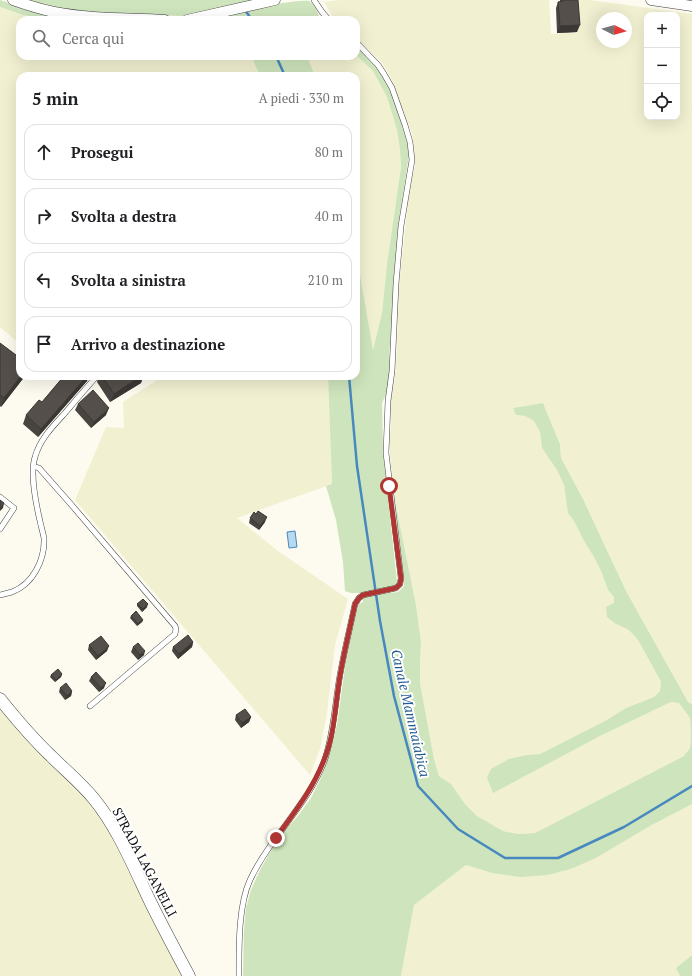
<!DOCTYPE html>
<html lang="it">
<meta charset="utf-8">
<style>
body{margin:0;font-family:"PT Serif",serif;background:#f6f6f6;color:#202124}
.controls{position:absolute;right:12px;top:12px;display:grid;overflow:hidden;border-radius:8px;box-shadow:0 4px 16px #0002}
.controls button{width:36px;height:36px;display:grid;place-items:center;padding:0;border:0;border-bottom:1px solid #e0e0e0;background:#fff;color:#202124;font:20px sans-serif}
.compass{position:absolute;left:596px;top:12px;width:36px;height:36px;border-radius:50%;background:#fff;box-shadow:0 4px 16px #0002;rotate:95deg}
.stop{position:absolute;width:12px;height:12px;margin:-9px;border:3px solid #af3533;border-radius:50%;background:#fff}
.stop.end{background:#af3533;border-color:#fff;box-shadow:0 1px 4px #0008}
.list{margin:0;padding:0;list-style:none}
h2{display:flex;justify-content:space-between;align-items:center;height:52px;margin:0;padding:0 16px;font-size:17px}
h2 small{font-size:13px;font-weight:400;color:#757577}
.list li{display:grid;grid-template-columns:26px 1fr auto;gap:12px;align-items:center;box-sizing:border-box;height:56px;margin:0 8px 8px;padding:0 8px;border:1px solid #e0e0e0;border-radius:12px}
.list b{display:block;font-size:15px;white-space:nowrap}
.list em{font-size:13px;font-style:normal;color:#757577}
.icon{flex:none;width:22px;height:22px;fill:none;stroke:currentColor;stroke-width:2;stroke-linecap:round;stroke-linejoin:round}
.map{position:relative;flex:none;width:692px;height:976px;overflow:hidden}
.search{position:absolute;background:#fff;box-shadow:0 4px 16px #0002;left:16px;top:16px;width:344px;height:44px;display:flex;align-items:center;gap:10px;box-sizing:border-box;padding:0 14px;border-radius:12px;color:#757577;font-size:15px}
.panel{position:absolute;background:#fff;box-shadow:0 4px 16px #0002;left:16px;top:72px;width:344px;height:308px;border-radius:12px}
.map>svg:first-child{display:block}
.farmland{fill:#f1f0d1;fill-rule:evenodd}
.green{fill:#cee4bc}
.water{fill:#b8d8f0;stroke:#4788bf}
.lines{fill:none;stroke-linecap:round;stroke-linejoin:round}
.stream{stroke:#4788bf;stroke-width:2.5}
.service-casing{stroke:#404040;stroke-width:6}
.minor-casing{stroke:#404040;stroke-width:11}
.tertiary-casing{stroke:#404040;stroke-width:13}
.service{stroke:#fff;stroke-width:5}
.minor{stroke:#fff;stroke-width:10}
.tertiary{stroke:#fff;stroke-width:12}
.wall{fill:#484440}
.shaded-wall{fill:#3b3734}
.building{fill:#544f4a;stroke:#3b3734}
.route{stroke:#af3533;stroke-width:5}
.labels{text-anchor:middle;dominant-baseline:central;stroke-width:4;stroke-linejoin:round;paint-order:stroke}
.street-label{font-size:13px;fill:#0d0d0d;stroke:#fff}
.water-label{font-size:14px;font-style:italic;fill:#235b92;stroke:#fff}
</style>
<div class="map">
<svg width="692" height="976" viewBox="0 0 692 976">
<rect width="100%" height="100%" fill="#fdfbef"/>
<!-- farmland -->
<path class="farmland" d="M 339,0 L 549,0 L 551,34 L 577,32 L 575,0 L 590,0 L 692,14 L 692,704 L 688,702 L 626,591 L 583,499 L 561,458 L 560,443 L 543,403 L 513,408 L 516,415 L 525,416 L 534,420 L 540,432 L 542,448 L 557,470 L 564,485 L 568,513 L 574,521 L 583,539 L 595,559 L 601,571 L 608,590 L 614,597 L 614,603 L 616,624 L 629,630 L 638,640 L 661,683 L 660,691 L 654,697 L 626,708 L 605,721 L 540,754 L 527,755 L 487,778 L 493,792 L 600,736 L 671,702 L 679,703 L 690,718 L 691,736 L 690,748 L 684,756 L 535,833 L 518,834 L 503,831 L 477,816 L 465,804 L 451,784 L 439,776 L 434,759 L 420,683 L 420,661 L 421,642 L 416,605 L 393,491 L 389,439 L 391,427 L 391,398 L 395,378 L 397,350 L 399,286 L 402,258 L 410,184 L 415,167 L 414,148 L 412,134 L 390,76 L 382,63 L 356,38 L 356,20 L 335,20 L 324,2 ZM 647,15 L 677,15 L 677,117 L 647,117 ZM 602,18 L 626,18 L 626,42 L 602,42 Z
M 0,7 L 23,15 L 53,20 L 20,20 L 20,56 L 251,56 L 260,76 L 20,76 L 20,344 L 1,328 L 0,328 Z
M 356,55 L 373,71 L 387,97 L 397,130 L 400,150 L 401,167 L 387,264 L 382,313 L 373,351 L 356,251 L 356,76 L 315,76 L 307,56 L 356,56 Z
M 158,376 L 328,376 L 332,484 L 237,518 L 278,551 L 348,599 L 335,645 L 327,713 L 320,749 L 310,775 L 75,500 L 106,427 L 124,428 L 123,402 L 159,379 Z
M 0,707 L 91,801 L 114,839 L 133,876 L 146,907 L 182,976 L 0,976 Z
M 692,804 L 692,955 L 676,968 L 680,976 L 401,976 L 414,905 L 466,865 L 492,873 L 548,875 L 571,869 L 596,858 L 650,826 Z"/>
<!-- green -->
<path class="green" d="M 0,0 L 25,8 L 86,20 L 53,20 L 23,15 L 0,7 Z
M 26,0 L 264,0 L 266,6 C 275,4 302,0 309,1 C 316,5 318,13 320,20 L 310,19 L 308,20 L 204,20 L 201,12 L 182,16 L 95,13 L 53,8 Z
M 356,46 L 375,66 L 382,74 L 390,89 L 401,121 L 407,142 L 409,155 L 398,227 L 393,312 L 389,355 L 390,365 L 389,380 L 386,394 L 382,403 L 383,451 L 397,582 L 396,585 L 388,588 L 391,593 L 398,592 L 404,586 L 404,580 L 393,491 L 416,605 L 421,642 L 420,661 L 420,683 L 434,759 L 439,776 L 451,784 L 465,804 L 477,816 L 503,831 L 518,834 L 535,833 L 684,756 L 690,748 L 691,736 L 690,718 L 679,703 L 671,702 L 600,736 L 493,793 L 487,778 L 491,769 L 509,759 L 527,755 L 540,754 L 605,721 L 626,708 L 654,697 L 660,691 L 661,682 L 638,640 L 629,630 L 616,624 L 607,617 L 606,607 L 614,603 L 614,597 L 608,590 L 601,571 L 595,559 L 583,539 L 574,521 L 568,513 L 564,485 L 557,470 L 542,448 L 540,432 L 534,421 L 525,416 L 516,415 L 513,408 L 543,403 L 560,444 L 561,458 L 583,499 L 626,591 L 688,702 L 692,704 L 692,804 L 650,826 L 596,858 L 571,869 L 548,875 L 520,877 L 492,873 L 466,865 L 414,905 L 401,976 L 243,976 L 244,930 L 246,908 L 251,890 L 258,874 L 269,854 L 282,834 L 297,817 L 311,798 L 321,778 L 329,754 L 337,725 L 346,660 L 356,610 L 359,604 L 363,602 L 362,593 L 351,593 L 345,591 L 343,562 L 336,520 L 326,486 L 332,484 L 328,376 L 356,376 L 356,251 L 373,350 L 382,313 L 387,264 L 401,167 L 400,150 L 397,130 L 387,97 L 373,71 L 356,55 Z
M 251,56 L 307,56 L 315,76 L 260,76 Z
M 692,955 L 692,976 L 680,976 L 676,968 Z"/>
<!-- water -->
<path class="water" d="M 295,531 L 297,547 L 289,548 L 287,532 Z"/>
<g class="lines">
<!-- stream -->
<path class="stream" d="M 245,10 L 252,20
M 276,56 L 285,76
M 349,376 L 357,466 L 380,621 L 394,696 L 418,786 L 458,829 L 505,858 L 558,858 L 624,827 L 692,786"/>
<defs>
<path id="service" d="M 314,0 L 322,12 L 329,20
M 33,466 L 39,468 L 69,502 L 175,626 L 176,629 L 175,634 L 90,706
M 0,497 L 14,508 L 0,529
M 0,595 C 4,594 8,593 12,592 C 33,584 45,560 44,538 C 43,533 41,526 40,521 C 36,504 30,473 35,457 C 40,439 53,426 65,413 C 76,400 86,388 97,376
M 239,976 C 239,948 238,906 250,880 C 270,837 309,804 325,759 C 334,732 335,703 340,675 C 344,652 350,628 355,604 L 359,598 L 363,595 L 396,588 L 400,584 L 401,578 L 386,453 L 388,401 L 392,371 L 396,284 L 401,226 L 412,160 L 410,142 L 405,125 L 392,88 L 384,74 L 378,65 L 356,42"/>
<path id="minor" d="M 13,0 C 27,5 40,9 54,12 C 90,19 128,18 165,20
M 651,0 L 692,6
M 187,20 L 275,0"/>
<path id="tertiary" d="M 0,699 C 16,719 32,738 51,756 C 65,770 81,783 94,799 C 117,827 133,865 148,897 C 161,924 175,950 189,976"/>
</defs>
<!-- service casing -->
<use href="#service" class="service-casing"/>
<!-- minor casing -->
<use href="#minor" class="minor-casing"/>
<!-- tertiary casing -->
<use href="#tertiary" class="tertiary-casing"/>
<!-- service -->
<use href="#service" class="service"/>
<!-- minor -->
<use href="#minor" class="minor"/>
<!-- tertiary -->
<use href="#tertiary" class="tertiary"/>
</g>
<!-- wall -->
<path class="wall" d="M 560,0 L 578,0 L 577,32 L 557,33 L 556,8 L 558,2 L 560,2 Z
M 0,343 L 20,376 L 25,376 L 1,407 L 0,406 Z
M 64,376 L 89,376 L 87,381 L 38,437 L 23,424 L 26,415 L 42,402 Z
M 99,376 L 143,376 L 141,383 L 110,402 L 97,382 Z
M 78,404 L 106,415 L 91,428 L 75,410 Z
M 250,518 L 265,522 L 259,530 L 249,523 Z
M 137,604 L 147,607 L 142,612 L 137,606 Z
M 131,616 L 143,620 L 142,622 L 137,626 L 130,618 Z
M 193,642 L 192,647 L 178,659 L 172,651 L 173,647 Z
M 89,645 L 107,651 L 96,660 L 88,650 Z
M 133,647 L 144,655 L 138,660 L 131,652 Z
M 62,674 L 61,677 L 55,682 L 50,677 L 51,675 Z
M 91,677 L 104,688 L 99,692 L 89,681 Z
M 60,688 L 72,691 L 71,696 L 65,700 L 59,692 Z
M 236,715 L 251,717 L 249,722 L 241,728 L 235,720 Z"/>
<!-- shaded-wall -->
<path class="shaded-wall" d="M 580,25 L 577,32 L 557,33 L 560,26 Z
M 21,376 L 25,376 L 1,407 L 4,398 Z
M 87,376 L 89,376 L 87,381 L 38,437 L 41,429 Z
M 141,376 L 143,376 L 141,383 L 110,402 L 114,394 Z
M 109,408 L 106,415 L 91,428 L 94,422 Z
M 4,503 L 3,508 L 0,511 L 0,509 Z
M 267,517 L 265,522 L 259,530 L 260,526 Z
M 148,604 L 147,607 L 142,612 L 143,609 Z
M 143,620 L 142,622 L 137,626 L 138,624 Z
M 193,642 L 192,647 L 178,659 L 179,654 Z
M 109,646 L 107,651 L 96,660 L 98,656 Z
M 145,651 L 144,655 L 138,660 L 140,655 Z
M 62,674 L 61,677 L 55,682 L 56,680 Z
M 106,683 L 104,688 L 99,692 L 101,688 Z
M 72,691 L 71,696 L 65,700 L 67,696 Z
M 251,717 L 249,722 L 241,728 L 242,723 Z"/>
<!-- building -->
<path class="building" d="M 563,0 L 578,0 L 580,25 L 560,26 L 558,2 L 563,1 Z
M 0,343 L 20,358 L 20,376 L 21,376 L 4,398 L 0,395 Z
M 64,376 L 87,376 L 41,429 L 26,415 L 39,400 L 42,402 Z
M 102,376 L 141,376 L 114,394 Z
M 93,390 L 109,408 L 94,422 L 78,404 Z
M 0,500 L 4,503 L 0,509 Z
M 258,511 L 267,517 L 260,526 L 250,518 L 254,512 L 256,514 Z
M 143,599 L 148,604 L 143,609 L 137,604 Z
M 136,611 L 143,620 L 138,624 L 131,616 Z
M 188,635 L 193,642 L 179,654 L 173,647 Z
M 101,636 L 109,646 L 98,656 L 89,645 Z
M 138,643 L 145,651 L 140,655 L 133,647 Z
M 58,669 L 62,674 L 56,680 L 51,675 Z
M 96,672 L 106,683 L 101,688 L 91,677 Z
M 66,683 L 72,691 L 67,696 L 60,688 Z
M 245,709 L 251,717 L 242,723 L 236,715 Z"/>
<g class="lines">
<!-- route -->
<path class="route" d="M 276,838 C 294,813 313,789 324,760 C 335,734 335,704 340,676 C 344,652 350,628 355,604 L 359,598 L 363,595 L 396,588 L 400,584 L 401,578 L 389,486"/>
</g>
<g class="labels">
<!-- street labels -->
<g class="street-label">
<text transform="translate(145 862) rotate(62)">STRADA LAGANELLI</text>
</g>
<!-- water labels -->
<g class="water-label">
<text transform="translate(411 713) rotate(77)">Canale Mammaiabica</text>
</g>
</g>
</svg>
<div class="controls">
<button>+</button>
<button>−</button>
<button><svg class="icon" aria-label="locate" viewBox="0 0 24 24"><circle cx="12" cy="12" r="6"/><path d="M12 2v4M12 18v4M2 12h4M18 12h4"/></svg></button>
</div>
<svg class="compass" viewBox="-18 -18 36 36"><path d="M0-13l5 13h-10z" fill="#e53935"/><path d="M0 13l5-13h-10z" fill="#757577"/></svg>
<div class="stop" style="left:389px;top:486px"></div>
<div class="stop end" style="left:276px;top:838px"></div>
<div class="search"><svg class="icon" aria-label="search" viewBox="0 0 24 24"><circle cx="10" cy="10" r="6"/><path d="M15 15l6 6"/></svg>Cerca qui</div>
<section class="panel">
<h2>5 min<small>A piedi · 330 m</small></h2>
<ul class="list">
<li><svg class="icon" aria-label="ahead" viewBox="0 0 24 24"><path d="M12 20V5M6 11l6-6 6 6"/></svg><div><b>Prosegui</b></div><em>80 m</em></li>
<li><svg class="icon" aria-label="right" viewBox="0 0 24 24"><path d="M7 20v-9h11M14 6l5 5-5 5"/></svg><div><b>Svolta a destra</b></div><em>40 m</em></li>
<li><svg class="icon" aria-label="left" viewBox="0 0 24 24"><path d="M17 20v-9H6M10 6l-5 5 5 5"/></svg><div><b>Svolta a sinistra</b></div><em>210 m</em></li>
<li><svg class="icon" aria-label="arrive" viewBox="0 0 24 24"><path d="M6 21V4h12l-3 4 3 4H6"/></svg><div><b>Arrivo a destinazione</b></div></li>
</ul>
</section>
</div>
